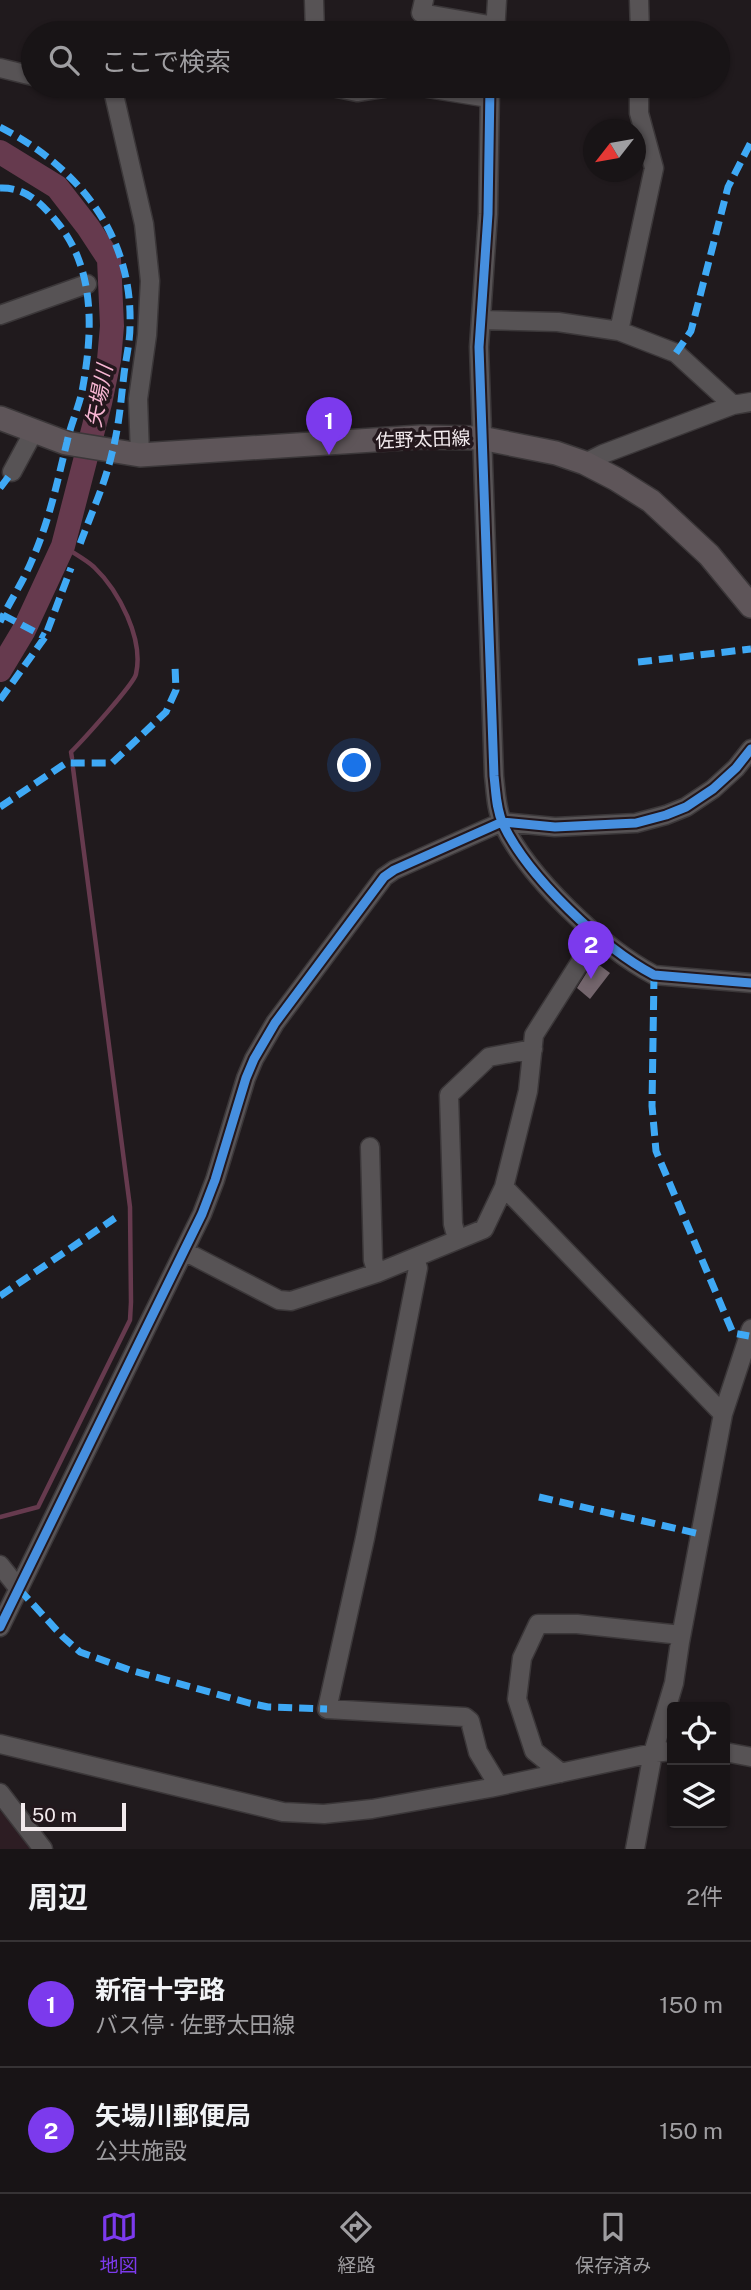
<!DOCTYPE html>
<html lang="ja">
<meta charset="utf-8">
<style>
body{margin:0;font-family:"Public Sans","Noto Sans JP",sans-serif;background:#211d1f;color:#f1f3f6}
.controls{position:absolute;right:21px;bottom:21px;display:grid;overflow:hidden;border-radius:7px;box-shadow:0 2px 5px #0004}
.controls button{width:63px;height:63px;display:grid;place-items:center;padding:0;border:0;border-bottom:2px solid #363335;background:#181416;color:#f1f3f6;font:35px sans-serif}
.compass{position:absolute;left:583px;top:119px;width:63px;height:63px;border-radius:50%;background:#181416;box-shadow:0 2px 5px #0004;rotate:239deg}
.scale{position:absolute;left:21px;bottom:18px;width:105px;box-sizing:border-box;padding-left:7px;border:4px solid #f2eaed;border-top:0;font-size:19px;line-height:24px;white-space:nowrap;color:#f2eaed;-webkit-text-stroke:5px #23171c;paint-order:stroke}
.you{position:absolute;left:355px;top:766px;width:24px;height:24px;margin:-18px;border:5px solid #fff;border-radius:50%;background:#1a73e8;box-shadow:0 0 0 10px #1a73e833}
.badge{display:grid;place-items:center;width:46px;height:46px;border-radius:50%;background:#7c3aed;color:#fff;font-size:23px;font-weight:700}
.pin{position:absolute;translate:-50% -58px;filter:drop-shadow(0 2px 4px #0008)}
.pin::after{content:'';position:absolute;top:37px;width:24px;height:21px;background:inherit;clip-path:polygon(0 0,100% 0,50% 100%)}
.list{margin:0;padding:0;list-style:none}
h2{display:flex;justify-content:space-between;align-items:center;height:91px;margin:0;padding:0 28px;font-size:30px}
h2 small{font-size:23px;font-weight:400;color:#9f9ea1}
.list li{display:grid;grid-template-columns:46px 1fr auto;gap:21px;align-items:center;box-sizing:border-box;height:126px;padding:0 28px;border-top:2px solid #363335}
.list b{display:block;font-size:26px;white-space:nowrap}
.list p{margin:0;font-size:23px;white-space:nowrap;color:#9f9ea1}
.list em{font-size:23px;font-style:normal;color:#9f9ea1}
.icon{flex:none;width:38px;height:38px;fill:none;stroke:currentColor;stroke-width:2;stroke-linecap:round;stroke-linejoin:round}
.map{position:relative;flex:none;width:751px;height:1849px;overflow:hidden}
.search{position:absolute;background:#181416;box-shadow:0 2px 5px #0004;left:21px;right:21px;top:21px;height:77px;display:flex;align-items:center;gap:18px;box-sizing:border-box;padding:0 24px;border-radius:38px;color:#9f9ea1;font-size:26px}
.sheet{height:343px;background:#181416}
nav{display:flex;justify-content:space-around;align-items:center;box-sizing:border-box;height:98px;border-top:2px solid #363335;background:#181416;font-size:19px;color:#9f9ea1}
nav a{display:grid;justify-items:center;gap:4px}
nav .on{color:#7c3aed}
.map>svg:first-child{display:block}
.built{fill:#2d1d23}
.lines{fill:none;stroke-linecap:round;stroke-linejoin:round}
.stream{stroke:#663a4e;stroke-width:4.5}
.river{stroke:#663a4e;stroke-width:24}
.building{fill:#73656c}
.minor-casing{stroke:#3b3739;stroke-width:21}
.major-casing{stroke:#3b3739;stroke-width:26}
.minor{stroke:#575355;stroke-width:18}
.major{stroke:#5e5559;stroke-width:23}
.quiet{stroke:#3fa9f5;stroke-width:7;stroke-dasharray:14 7;stroke-linecap:butt}
.cycleway-casing{stroke:#23171c;stroke-width:13}
.cycleway{stroke:#468fdf;stroke-width:9}
.labels{text-anchor:middle;dominant-baseline:central;stroke-width:7;stroke-linejoin:round;paint-order:stroke}
.street-label{font-size:19px;fill:#f2eaed;stroke:#23171c}
.water-label{font-size:21px;font-style:italic;fill:#f7b6d2;stroke:#23171c}
</style>
<div class="map">
<svg width="751" height="1849" viewBox="0 0 751 1849">
<rect width="100%" height="100%" fill="#201a1d"/>
<!-- built -->
<path class="built" d="M 0,1811 L 7,1818 L 31,1849 L 0,1849 Z"/>
<g class="lines">
<!-- stream -->
<path class="stream" d="M 63,546 C 73,553 85,559 94,567 C 119,591 144,639 136,674 C 134,684 82,741 71,752 L 72,758
M 0,1517 L 38,1507 L 130,1320 L 131,1302 L 130,1207 L 73,768"/>
<!-- river -->
<path class="river" d="M 0,152 L 57,187 L 88,227 L 109,259 L 112,326 L 109,360 L 100,403 L 63,546 L 24,630 L 0,670"/>
</g>
<!-- building -->
<path class="building" d="M 594,961 L 610,973 L 590,999 L 577,988 Z"/>
<g class="lines">
<defs>
<path id="minor" d="M 314,0 L 315,33
M 424,0 L 421,13 L 495,26
M 639,0 L 640,33
M 495,33 L 497,0
M 0,68 L 33,76
M 112,86 L 144,224 L 150,281 L 147,335 L 138,399 L 140,455
M 327,86 L 357,92 L 396,86
M 415,86 L 489,98
M 490,86 L 488,214 L 479,347 L 494,776 C 496,792 496,809 503,824 C 528,877 603,948 654,975 L 751,983
M 639,86 L 639,113 L 654,168 L 619,331 L 676,353 L 733,405
M 0,315 L 87,284
M 481,320 L 558,322 L 619,331
M 585,463 L 603,454 L 733,405 L 751,402
M 12,472 L 33,433
M 370,1147 L 373,1260 L 377,1273
M 504,1187 L 723,1414
M 457,1239 L 453,1224 L 449,1095 L 489,1057 L 533,1049
M 184,1251 L 279,1300 L 291,1301 L 377,1273 L 484,1229 L 504,1187 L 528,1091 L 534,1035 L 598,934
M 415,1258 L 418,1268 L 365,1538 L 327,1709 L 465,1717 L 470,1721 L 478,1752 L 498,1785
M 0,1565 L 19,1589
M 0,1627 L 202,1214 L 215,1180 L 246,1078 L 254,1059 L 275,1023 L 384,877 L 394,870 L 502,822 L 555,827 L 636,823 L 666,815 L 686,807 L 713,789 L 736,768 L 751,749
M 0,1744 L 283,1812 L 324,1814 L 372,1809 L 490,1788 L 653,1753 L 672,1751
M 725,1752 L 751,1757
M 561,1773 L 534,1751 L 517,1699 L 522,1658 L 538,1624 L 577,1624 L 681,1635
M 0,1793 L 43,1849
M 635,1849 L 653,1753 L 674,1683 L 680,1642 L 723,1414 L 751,1329"/>
<path id="major" d="M 0,418 L 66,443 L 140,455 L 420,437 L 481,438 L 556,453 L 585,463 L 616,479 L 651,501 L 709,555 L 751,606"/>
</defs>
<!-- minor casing -->
<use href="#minor" class="minor-casing"/>
<!-- major casing -->
<use href="#major" class="major-casing"/>
<!-- minor -->
<use href="#minor" class="minor"/>
<!-- major -->
<use href="#major" class="major"/>
<!-- quiet -->
<path class="quiet" d="M 0,127 C 78,167 133,235 130,326 C 130,342 126,358 124,374 C 121,400 119,427 112,453 C 105,484 91,514 80,544
M 0,188 C 26,187 42,204 57,222 C 95,268 93,330 83,386 C 80,405 71,423 67,442 C 57,483 49,522 32,560 C 23,582 10,601 0,622
M 676,353 L 691,331 L 728,187 L 751,142
M 0,488 L 12,472
M 3,615 L 45,637
M 638,662 L 751,649
M 0,700 L 45,637 L 71,568
M 0,807 L 66,763 L 112,763 L 166,712 L 176,690 L 175,666
M 654,975 L 652,1106 L 656,1151 L 733,1333 L 749,1336
M 0,1296 L 115,1218
M 539,1497 L 700,1534
M 19,1589 L 63,1637 L 80,1652 L 130,1670 L 249,1703 L 268,1707 L 327,1709"/>
<defs>
<path id="cycleway" d="M 490,86 L 488,214 L 479,347 L 494,776 C 496,792 496,809 503,824 C 528,877 603,948 654,975 L 751,983
M 0,1627 L 202,1214 L 215,1180 L 246,1078 L 254,1059 L 275,1023 L 384,877 L 394,870 L 502,822 L 555,827 L 636,823 L 666,815 L 686,807 L 713,789 L 736,768 L 751,749"/>
</defs>
<!-- cycleway casing -->
<use href="#cycleway" class="cycleway-casing"/>
<!-- cycleway -->
<use href="#cycleway" class="cycleway"/>
</g>
<g class="labels">
<!-- street labels -->
<g class="street-label">
<text transform="translate(423 439) rotate(-2)">佐野太田線</text>
</g>
<!-- water labels -->
<g class="water-label">
<text transform="translate(99 396) rotate(-79)">矢場川</text>
</g>
</g>
</svg>
<div class="controls">
<button><svg class="icon" aria-label="locate" viewBox="0 0 24 24"><circle cx="12" cy="12" r="6"/><path d="M12 2v4M12 18v4M2 12h4M18 12h4"/></svg></button>
<button><svg class="icon" aria-label="layers" viewBox="0 0 24 24"><path d="M12 4l9 5-9 5-9-5zM3 14l9 5 9-5"/></svg></button>
</div>
<svg class="compass" viewBox="-18 -18 36 36"><path d="M0-13l5 13h-10z" fill="#e53935"/><path d="M0 13l5-13h-10z" fill="#9f9ea1"/></svg>
<div class="scale">50 m</div>
<div class="you"></div>
<div class="pin badge" style="left:329px;top:455px">1</div>
<div class="pin badge" style="left:591px;top:979px">2</div>
<div class="search"><svg class="icon" aria-label="search" viewBox="0 0 24 24"><circle cx="10" cy="10" r="6"/><path d="M15 15l6 6"/></svg>ここで検索</div>
</div>
<section class="sheet">
<h2>周辺<small>2件</small></h2>
<ul class="list">
<li><span class="badge">1</span><div><b>新宿十字路</b><p>バス停 · 佐野太田線</p></div><em>150 m</em></li>
<li><span class="badge">2</span><div><b>矢場川郵便局</b><p>公共施設</p></div><em>150 m</em></li>
</ul>
</section>
<nav>
<a class="on"><svg class="icon" aria-label="map" viewBox="0 0 24 24"><path d="M3 6l6-2 6 2 6-2v14l-6 2-6-2-6 2zM9 4v14M15 6v14"/></svg>地図</a>
<a><svg class="icon" aria-label="directions" viewBox="0 0 24 24"><path d="M12 3l9 9-9 9-9-9zM9 14v-3h6M13 9l2 2-2 2"/></svg>経路</a>
<a><svg class="icon" aria-label="saved" viewBox="0 0 24 24"><path d="M7 4h10v16l-5-4-5 4z"/></svg>保存済み</a>
</nav>
